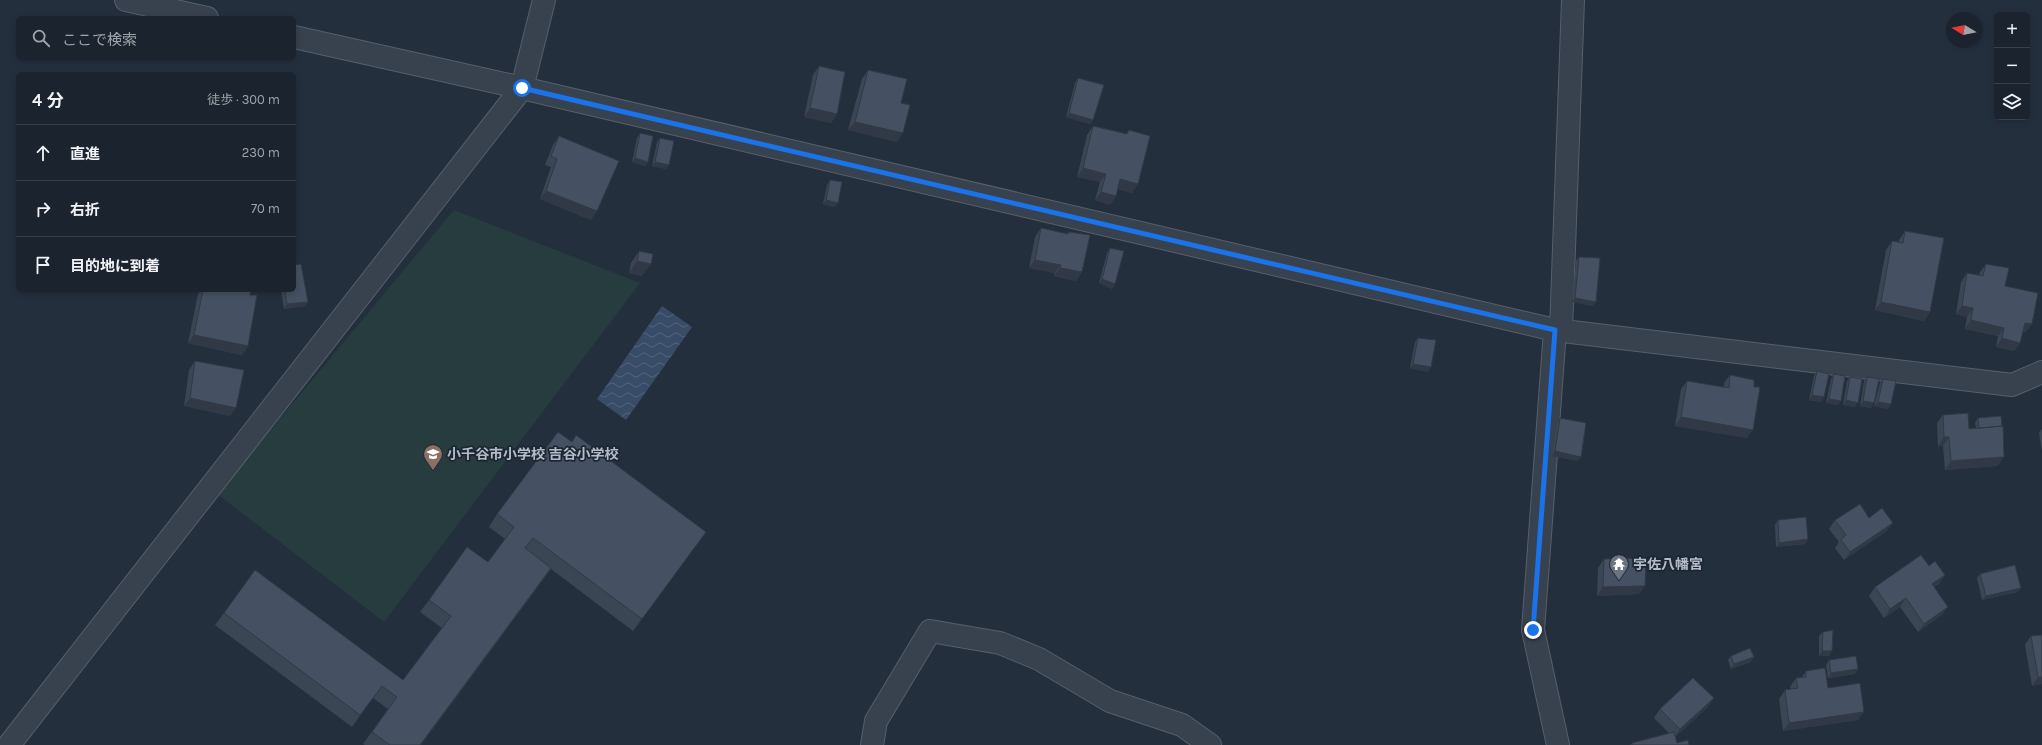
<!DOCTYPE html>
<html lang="ja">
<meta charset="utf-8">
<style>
body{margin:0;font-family:Karla,"Noto Sans JP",sans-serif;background:#282f3a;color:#f1f3f6}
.controls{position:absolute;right:12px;top:12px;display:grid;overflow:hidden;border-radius:6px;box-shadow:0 2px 6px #0003}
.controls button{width:36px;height:36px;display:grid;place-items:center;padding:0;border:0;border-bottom:1px solid #39404a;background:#1b232e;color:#f1f3f6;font:20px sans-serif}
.compass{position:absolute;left:1946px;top:12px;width:36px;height:36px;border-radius:50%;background:#1b232e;box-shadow:0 2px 6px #0003;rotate:280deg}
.stop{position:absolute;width:12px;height:12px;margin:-9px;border:3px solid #1a73e8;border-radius:50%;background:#fff}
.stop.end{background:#1a73e8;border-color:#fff;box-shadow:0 1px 4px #0008}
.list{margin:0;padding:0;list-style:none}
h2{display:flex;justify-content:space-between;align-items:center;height:52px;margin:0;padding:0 16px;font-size:17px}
h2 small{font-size:13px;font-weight:400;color:#a0a4aa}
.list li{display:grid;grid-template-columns:26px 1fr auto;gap:12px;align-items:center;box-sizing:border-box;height:56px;padding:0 16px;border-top:1px solid #39404a}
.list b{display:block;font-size:15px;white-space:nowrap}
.list em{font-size:13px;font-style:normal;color:#a0a4aa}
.icon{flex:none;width:22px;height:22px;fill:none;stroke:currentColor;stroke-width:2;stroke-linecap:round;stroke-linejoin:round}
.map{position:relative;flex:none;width:2042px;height:745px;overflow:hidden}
.search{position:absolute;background:#1b232e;box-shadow:0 2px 6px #0003;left:16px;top:16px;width:280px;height:44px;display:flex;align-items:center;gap:10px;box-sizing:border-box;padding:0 14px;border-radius:6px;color:#a0a4aa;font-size:15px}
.panel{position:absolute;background:#1b232e;box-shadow:0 2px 6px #0003;left:16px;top:72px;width:280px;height:220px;border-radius:6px}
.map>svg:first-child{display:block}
.grass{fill:#263c3f}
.water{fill:url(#water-waves)}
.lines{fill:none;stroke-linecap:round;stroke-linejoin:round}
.street-casing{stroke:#565f6c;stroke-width:24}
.street{stroke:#38414e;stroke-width:22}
.wall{fill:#3b4654}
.shaded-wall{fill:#303945}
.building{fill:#455162;stroke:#303945}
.route{stroke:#1a73e8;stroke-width:5}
.labels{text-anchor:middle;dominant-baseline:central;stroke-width:3.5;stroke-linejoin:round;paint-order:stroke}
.poi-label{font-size:14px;font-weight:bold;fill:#b4bcc9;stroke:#1d2633;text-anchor:start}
</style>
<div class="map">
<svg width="2042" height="745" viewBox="0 0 2042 745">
<defs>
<pattern id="water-waves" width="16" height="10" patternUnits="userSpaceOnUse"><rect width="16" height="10" fill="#394c67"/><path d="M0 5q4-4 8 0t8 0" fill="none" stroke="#53647b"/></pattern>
</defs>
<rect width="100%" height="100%" fill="#242f3e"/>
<!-- grass -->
<path class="grass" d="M 454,210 L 640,283 L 384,622 L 217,494 Z"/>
<!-- water -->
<path class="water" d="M 662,306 L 692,327 L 626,420 L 597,399 Z"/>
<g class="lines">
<defs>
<path id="street" d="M 126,0 L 207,18
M 294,37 L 522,88 L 1555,330 L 2012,385 L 2042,372
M 1555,330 L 1533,630 L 1558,745
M 1561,331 L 1573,0
M 9,745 L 522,88 L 544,0
M 872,745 L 876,721 L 930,631 L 1000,643 L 1039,659 L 1110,701 L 1182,725 L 1210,745"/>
</defs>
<!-- street casing -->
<use href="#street" class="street-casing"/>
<!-- street -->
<use href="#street" class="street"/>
</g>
<!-- wall -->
<path class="wall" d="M 819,66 L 837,114 L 831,123 L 804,117 L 813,75 Z
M 868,70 L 901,103 L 897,142 L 848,130 L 862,79 Z
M 1078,78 L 1093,120 L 1090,124 L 1066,117 L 1075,83 Z
M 1093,126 L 1126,134 L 1129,130 L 1132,193 L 1118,189 L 1116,196 L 1110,205 L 1095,200 L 1100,182 L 1077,177 L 1087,135 Z
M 640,133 L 648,162 L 645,166 L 632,162 L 637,138 Z
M 559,136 L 591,220 L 540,199 L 551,167 L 545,165 L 553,145 Z
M 660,138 L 666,169 L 652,166 L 657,142 Z
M 830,180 L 838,203 L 834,207 L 823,204 L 827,185 Z
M 1041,228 L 1067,234 L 1069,232 L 1082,272 L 1076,281 L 1054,276 L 1055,273 L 1029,268 L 1035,237 Z
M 1905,231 L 1930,312 L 1924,321 L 1875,310 L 1886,250 L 1892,241 L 1899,242 L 1899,240 Z
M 1110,248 L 1115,284 L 1112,289 L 1099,283 L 1107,253 Z
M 639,251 L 642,276 L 629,273 L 631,263 Z
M 1579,257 L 1593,306 L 1572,302 L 1576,261 Z
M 1986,264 L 2005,286 L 2026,332 L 2023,332 L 2020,343 L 2014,351 L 1996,347 L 1998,336 L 1965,329 L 1967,317 L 1956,314 L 1961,282 L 1967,273 L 1979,276 L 1980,272 Z
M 201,290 L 251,290 L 248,346 L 242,355 L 188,343 L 198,294 Z
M 281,290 L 294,290 L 308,302 L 305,306 L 284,309 Z
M 1418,338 L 1428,372 L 1410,368 L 1415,342 Z
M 195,361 L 230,416 L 184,406 L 189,370 Z
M 1817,371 L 1821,402 L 1809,400 L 1814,376 Z
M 1834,374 L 1838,405 L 1826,403 L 1831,379 Z
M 1730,375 L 1747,438 L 1675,426 L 1681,389 L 1687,381 L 1724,387 L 1724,383 Z
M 1850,377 L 1855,407 L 1843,405 L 1847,381 Z
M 1867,377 L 1871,408 L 1860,406 L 1864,381 Z
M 1883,379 L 1891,404 L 1888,409 L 1874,406 L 1880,383 Z
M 1943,415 L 1969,429 L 1976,428 L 1975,423 L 1978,418 L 1998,466 L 1945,470 L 1943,446 L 1938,446 L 1937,423 Z
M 1560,418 L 1578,461 L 1552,456 L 1557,423 Z
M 2042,429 L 2042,452 L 2039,433 Z
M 571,442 L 706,532 L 633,631 L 551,569 L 421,745 L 365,745 L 363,744 L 388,709 L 373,698 L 352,727 L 215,625 L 224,613 L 403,680 L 442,628 L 420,612 L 429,600 L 488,562 L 505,539 L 489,527 L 497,514 Z
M 1869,518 L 1887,531 L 1844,560 L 1835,548 L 1839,542 L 1829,529 L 1835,520 Z
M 1778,520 L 1808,539 L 1805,544 L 1776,547 L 1775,525 Z
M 1604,559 L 1639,594 L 1597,596 L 1598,568 Z
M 1929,566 L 1945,575 L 1939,584 L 1934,587 L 1942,615 L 1918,632 L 1900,607 L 1884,618 L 1869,596 L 1875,587 Z
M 1980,574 L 2018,592 L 1982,600 L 1977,578 Z
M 1823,632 L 1829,656 L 1819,656 L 1819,636 Z
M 2031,636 L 2042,684 L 2032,686 L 2025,645 Z
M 1731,656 L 1751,662 L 1731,669 L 1728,660 Z
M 1829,660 L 1858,669 L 1855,674 L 1828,678 L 1826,665 Z
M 1806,671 L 1828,688 L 1858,720 L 1783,731 L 1779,699 L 1785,690 L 1791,689 L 1790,687 L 1796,678 L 1801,678 Z
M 1708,707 L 1675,737 L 1677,743 L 1689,745 L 1630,745 L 1632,743 L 1669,733 L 1654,718 L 1660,709 Z"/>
<!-- shaded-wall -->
<path class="shaded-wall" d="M 810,108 L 837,114 L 831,123 L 804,117 Z
M 1069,113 L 1093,120 L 1090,124 L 1066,117 Z
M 855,122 L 903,133 L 897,142 L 848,130 Z
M 635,158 L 648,162 L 645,166 L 632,162 Z
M 655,162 L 669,165 L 666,169 L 652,166 Z
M 1083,168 L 1106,174 L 1100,182 L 1077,177 Z
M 1120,179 L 1138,184 L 1132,193 L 1114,187 Z
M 546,191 L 597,211 L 591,220 L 540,199 Z
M 1101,192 L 1116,196 L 1110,205 L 1095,200 Z
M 826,200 L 838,203 L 834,207 L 823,204 Z
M 1035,260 L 1061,265 L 1055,273 L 1029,268 Z
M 637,261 L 651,264 L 642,276 L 629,273 Z
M 1060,268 L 1082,272 L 1076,281 L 1054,276 Z
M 1102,279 L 1115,284 L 1112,289 L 1099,283 Z
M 1575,298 L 1596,302 L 1593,306 L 1572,302 Z
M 308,302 L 305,306 L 284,309 L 287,304 Z
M 1881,302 L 1930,312 L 1924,321 L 1875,310 Z
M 1962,306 L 1973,308 L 1967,317 L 1956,314 Z
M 1971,320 L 2004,328 L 1998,336 L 1965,329 Z
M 2025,323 L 2032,324 L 2026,332 L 2019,331 Z
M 194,335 L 248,346 L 242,355 L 188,343 Z
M 2002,338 L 2020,343 L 2014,351 L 1996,347 Z
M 1413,364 L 1431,367 L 1428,372 L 1410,368 Z
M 1812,395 L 1824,397 L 1821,402 L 1809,400 Z
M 190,398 L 236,408 L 230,416 L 184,406 Z
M 1829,399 L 1841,401 L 1838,405 L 1826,403 Z
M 1846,400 L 1858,403 L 1855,407 L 1843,405 Z
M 1863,401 L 1874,403 L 1871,408 L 1860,406 Z
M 1878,402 L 1891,404 L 1888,409 L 1874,406 Z
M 1681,417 L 1753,430 L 1747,438 L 1675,426 Z
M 1944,437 L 1949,437 L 1943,446 L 1938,446 Z
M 1555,451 L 1581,457 L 1578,461 L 1552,456 Z
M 2004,457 L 1998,466 L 1945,470 L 1951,461 Z
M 1893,523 L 1887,531 L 1844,560 L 1850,552 Z
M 706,532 L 697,544 L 633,631 L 642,619 Z
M 1808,539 L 1805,544 L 1776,547 L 1779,543 Z
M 551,568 L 421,745 L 420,745 Z
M 1945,575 L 1939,584 L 1926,593 L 1932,584 Z
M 1645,586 L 1639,594 L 1597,596 L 1603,587 Z
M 2021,588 L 2018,592 L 1982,600 L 1986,596 Z
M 1906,598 L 1900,607 L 1884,618 L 1890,609 Z
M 1948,607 L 1942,615 L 1918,632 L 1924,624 Z
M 1822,651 L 1832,651 L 1829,656 L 1819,656 Z
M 1754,657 L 1751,662 L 1731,669 L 1734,664 Z
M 1858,669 L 1855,674 L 1828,678 L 1831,673 Z
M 2038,677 L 2042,677 L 2042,684 L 2032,686 Z
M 382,686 L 373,698 L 352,727 L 360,715 Z
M 1714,698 L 1708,707 L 1674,738 L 1680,729 Z
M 1864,712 L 1858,720 L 1783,731 L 1789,723 Z"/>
<!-- building -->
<path class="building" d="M 819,66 L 845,72 L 837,114 L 810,108 Z
M 868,70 L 907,79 L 901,103 L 910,105 L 903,133 L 855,122 Z
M 1078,78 L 1104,85 L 1093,120 L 1069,113 Z
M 1093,126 L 1127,134 L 1129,130 L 1150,136 L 1138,184 L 1120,179 L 1116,196 L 1101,192 L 1106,174 L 1083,168 Z
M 640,133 L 653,136 L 648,162 L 635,158 Z
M 559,136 L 619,161 L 597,211 L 546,191 L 557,159 L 551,156 Z
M 660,138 L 674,141 L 669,165 L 655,162 Z
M 830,180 L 842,182 L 838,203 L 826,200 Z
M 1041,228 L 1068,234 L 1069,232 L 1090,235 L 1082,272 L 1060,268 L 1061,265 L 1035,260 Z
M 1905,231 L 1944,238 L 1930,312 L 1881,302 L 1892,241 L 1903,243 Z
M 1110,248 L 1124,251 L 1115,284 L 1102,279 Z
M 639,251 L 653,254 L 651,264 L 637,261 Z
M 1579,257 L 1600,258 L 1596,302 L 1575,298 Z
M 301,264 L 308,302 L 287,304 L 285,290 L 294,290 L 294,265 Z
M 1986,264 L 2009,268 L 2005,286 L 2038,293 L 2032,324 L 2025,323 L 2020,343 L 2002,338 L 2004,328 L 1971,320 L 1973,308 L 1962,306 L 1967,273 L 1983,276 Z
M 203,290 L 251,290 L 250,295 L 257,295 L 248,346 L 194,335 Z
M 1418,338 L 1436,340 L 1431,367 L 1413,364 Z
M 195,361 L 244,370 L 236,408 L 190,398 Z
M 1817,371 L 1829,374 L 1824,397 L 1812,395 Z
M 1834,374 L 1845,376 L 1841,401 L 1829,399 Z
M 1730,375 L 1754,380 L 1754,387 L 1760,387 L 1753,430 L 1681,417 L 1687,381 L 1729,388 Z
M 1850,377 L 1862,379 L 1858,403 L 1846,400 Z
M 1867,377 L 1879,379 L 1874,403 L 1863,401 Z
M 1883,379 L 1896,381 L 1891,404 L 1878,402 Z
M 1968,413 L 1969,429 L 2003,426 L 2004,457 L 1951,461 L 1949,437 L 1944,437 L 1943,415 Z
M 2001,416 L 2002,426 L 1979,428 L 1978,418 Z
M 1560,418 L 1586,423 L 1581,457 L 1555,451 Z
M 558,432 L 572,442 L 576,435 L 706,532 L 642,619 L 533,538 L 525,548 L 551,568 L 420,745 L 390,745 L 372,732 L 397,697 L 382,686 L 360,715 L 224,613 L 255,570 L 403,680 L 451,616 L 429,600 L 467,547 L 488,562 L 514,527 L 497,514 Z
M 1860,504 L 1869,518 L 1882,508 L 1893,523 L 1850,552 L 1841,540 L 1846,535 L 1835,520 Z
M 1806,517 L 1808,539 L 1779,543 L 1778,520 Z
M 1921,555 L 1929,566 L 1935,561 L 1945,575 L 1932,584 L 1948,607 L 1924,624 L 1906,598 L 1890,609 L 1875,587 Z
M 1646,558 L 1645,586 L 1603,587 L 1604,559 Z
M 2015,565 L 2021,588 L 1986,596 L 1980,574 Z
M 1833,630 L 1832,651 L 1822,651 L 1823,632 Z
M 2042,635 L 2042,677 L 2038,677 L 2031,636 Z
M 1750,648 L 1754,657 L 1734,664 L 1731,656 Z
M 1856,656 L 1858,669 L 1831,673 L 1829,660 Z
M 1825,668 L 1828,688 L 1860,683 L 1864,712 L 1789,723 L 1785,690 L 1798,688 L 1796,678 L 1806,677 L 1806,671 Z
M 1693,678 L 1714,698 L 1680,729 L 1660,709 Z
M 1674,732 L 1677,743 L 1688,740 L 1689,745 L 1632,745 L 1632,743 Z"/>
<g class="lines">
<!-- route -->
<path class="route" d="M 522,88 L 1555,330 L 1533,630"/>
</g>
<!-- icons -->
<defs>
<symbol id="school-pin" viewBox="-11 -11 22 30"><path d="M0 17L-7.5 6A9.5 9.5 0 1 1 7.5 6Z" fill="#8d6e63" stroke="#1d2633"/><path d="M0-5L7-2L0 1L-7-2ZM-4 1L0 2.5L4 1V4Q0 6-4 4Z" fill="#fff"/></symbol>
<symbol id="temple-pin" viewBox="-11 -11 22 30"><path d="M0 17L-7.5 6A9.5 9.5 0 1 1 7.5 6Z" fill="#6b7280" stroke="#1d2633"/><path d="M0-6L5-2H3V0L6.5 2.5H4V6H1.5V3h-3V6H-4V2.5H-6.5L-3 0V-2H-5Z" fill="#fff"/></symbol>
</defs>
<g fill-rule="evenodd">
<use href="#school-pin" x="422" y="443" width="22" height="30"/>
<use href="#temple-pin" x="1608" y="553" width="22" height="30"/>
</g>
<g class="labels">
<!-- poi labels -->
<g class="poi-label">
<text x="447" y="454">小千谷市小学校 吉谷小学校</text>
<text x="1633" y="564">宇佐八幡宮</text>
</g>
</g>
</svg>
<div class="controls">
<button>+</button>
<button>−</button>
<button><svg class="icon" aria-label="layers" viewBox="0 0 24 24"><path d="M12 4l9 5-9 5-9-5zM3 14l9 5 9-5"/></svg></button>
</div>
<svg class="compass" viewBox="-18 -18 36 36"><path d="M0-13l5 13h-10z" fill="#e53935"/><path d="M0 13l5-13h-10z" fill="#a0a4aa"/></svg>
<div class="stop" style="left:522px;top:88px"></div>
<div class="stop end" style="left:1533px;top:630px"></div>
<div class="search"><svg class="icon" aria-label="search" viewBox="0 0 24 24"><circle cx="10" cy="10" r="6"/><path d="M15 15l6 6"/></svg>ここで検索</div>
<section class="panel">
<h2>4 分<small>徒歩 · 300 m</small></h2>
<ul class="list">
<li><svg class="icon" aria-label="ahead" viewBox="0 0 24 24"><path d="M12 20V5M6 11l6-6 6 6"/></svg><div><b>直進</b></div><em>230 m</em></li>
<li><svg class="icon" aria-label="right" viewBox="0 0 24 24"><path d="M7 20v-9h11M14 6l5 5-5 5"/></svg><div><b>右折</b></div><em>70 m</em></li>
<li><svg class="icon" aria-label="arrive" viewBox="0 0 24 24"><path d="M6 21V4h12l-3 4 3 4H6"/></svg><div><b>目的地に到着</b></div></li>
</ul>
</section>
</div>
